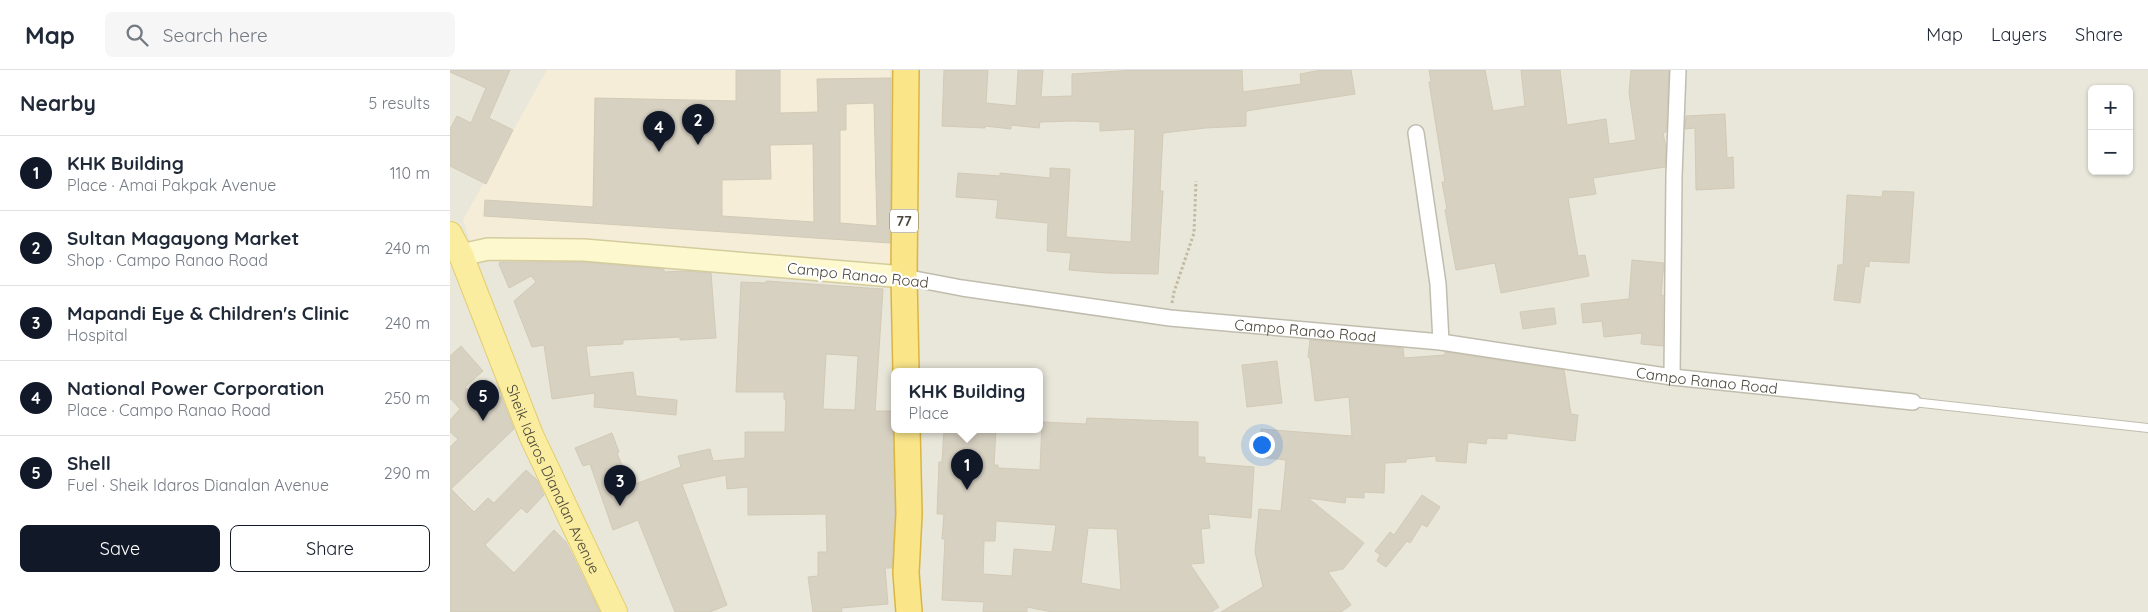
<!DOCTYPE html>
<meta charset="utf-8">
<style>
body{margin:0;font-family:Quicksand,sans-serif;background:#f6f6f7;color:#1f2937}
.controls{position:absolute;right:15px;top:15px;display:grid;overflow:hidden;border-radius:8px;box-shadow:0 1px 4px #0004}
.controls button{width:45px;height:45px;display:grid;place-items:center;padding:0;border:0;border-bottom:1px solid #e0e1e3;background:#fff;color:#1f2937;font:25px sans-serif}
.you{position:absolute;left:811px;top:374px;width:18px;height:18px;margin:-12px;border:4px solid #fff;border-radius:50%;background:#1a73e8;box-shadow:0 0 0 8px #1a73e833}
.badge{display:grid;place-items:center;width:32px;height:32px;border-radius:50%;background:#111827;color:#fff;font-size:16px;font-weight:700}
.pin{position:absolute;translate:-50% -41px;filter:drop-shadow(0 1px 2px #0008)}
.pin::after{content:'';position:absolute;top:26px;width:18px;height:15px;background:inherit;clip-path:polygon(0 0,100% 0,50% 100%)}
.popup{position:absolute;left:441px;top:298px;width:152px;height:65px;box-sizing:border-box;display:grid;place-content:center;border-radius:8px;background:#fff;filter:drop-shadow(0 1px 4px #0005);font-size:16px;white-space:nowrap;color:#747a83}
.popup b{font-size:19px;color:#1f2937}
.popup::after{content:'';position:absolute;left:50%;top:100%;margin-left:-10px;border:10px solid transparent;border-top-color:#fff}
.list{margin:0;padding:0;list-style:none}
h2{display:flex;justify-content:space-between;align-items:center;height:65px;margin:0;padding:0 20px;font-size:21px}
h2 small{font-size:16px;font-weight:400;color:#747a83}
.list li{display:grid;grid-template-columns:32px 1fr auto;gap:15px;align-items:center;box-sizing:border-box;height:75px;padding:0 20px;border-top:1px solid #e0e1e3}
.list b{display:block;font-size:19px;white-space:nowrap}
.list p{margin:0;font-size:16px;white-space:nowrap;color:#747a83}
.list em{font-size:16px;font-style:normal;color:#747a83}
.actions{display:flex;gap:10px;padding:15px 20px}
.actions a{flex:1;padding:11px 0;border:1px solid #111827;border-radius:8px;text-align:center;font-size:18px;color:#111827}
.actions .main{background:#111827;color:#fff}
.icon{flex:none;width:28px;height:28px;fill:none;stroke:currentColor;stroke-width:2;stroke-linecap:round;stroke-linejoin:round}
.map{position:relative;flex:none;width:1698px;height:542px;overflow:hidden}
header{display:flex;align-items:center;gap:30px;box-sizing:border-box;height:70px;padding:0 25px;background:#fff;border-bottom:1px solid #e0e1e3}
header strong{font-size:24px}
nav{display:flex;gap:28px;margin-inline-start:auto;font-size:18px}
.search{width:350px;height:45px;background:#f6f6f7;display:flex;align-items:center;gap:12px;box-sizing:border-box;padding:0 18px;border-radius:8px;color:#747a83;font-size:19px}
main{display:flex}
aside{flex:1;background:#fff}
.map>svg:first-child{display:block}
.residential{fill:#e9e6da;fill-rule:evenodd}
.commercial{fill:#f6edd9}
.building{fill:#d7d1c2;stroke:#d2cab5;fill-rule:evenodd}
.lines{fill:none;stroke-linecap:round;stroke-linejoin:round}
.service-casing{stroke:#c1bdae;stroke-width:10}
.minor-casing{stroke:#c1bdae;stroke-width:18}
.secondary-casing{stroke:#d4cc9d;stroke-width:24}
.primary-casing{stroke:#e2cd6e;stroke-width:26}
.trunk-casing{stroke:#dab541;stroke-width:28}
.path{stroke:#c2bba0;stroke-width:3;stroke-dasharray:2.5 2.5;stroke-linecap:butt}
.service{stroke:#fff;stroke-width:8}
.minor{stroke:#fff;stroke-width:15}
.secondary{stroke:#fdf8ce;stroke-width:21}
.primary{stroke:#fbed9f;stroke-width:24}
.trunk{stroke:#fae589;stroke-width:25}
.labels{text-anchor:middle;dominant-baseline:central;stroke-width:4.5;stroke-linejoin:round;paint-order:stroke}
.shield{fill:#fff;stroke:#807e74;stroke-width:1}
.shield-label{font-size:14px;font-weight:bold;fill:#4a4639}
.street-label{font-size:15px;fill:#4a4639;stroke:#fff}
</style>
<header>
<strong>Map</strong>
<div class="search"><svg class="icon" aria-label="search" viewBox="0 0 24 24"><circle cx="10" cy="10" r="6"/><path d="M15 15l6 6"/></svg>Search here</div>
<nav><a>Map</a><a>Layers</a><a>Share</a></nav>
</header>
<main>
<aside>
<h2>Nearby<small>5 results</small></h2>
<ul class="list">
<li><span class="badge">1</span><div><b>KHK Building</b><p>Place · Amai Pakpak Avenue</p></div><em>110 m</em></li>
<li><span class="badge">2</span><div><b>Sultan Magayong Market</b><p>Shop · Campo Ranao Road</p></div><em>240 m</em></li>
<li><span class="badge">3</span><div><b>Mapandi Eye &amp; Children's Clinic</b><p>Hospital</p></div><em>240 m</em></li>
<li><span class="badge">4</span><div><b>National Power Corporation</b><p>Place · Campo Ranao Road</p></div><em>250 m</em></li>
<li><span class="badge">5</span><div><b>Shell</b><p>Fuel · Sheik Idaros Dianalan Avenue</p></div><em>290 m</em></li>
</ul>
<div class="actions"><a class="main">Save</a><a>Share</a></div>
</aside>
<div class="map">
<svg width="1698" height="542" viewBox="0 0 1698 542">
<rect width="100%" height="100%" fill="#f5f4ec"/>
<!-- residential -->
<path class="residential" d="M 0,0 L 1698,0 L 1698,542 L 0,542 ZM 1642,19 L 1679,19 L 1679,101 L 1642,101 ZM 444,301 L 590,301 L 590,359 L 444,359 Z"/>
<!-- commercial -->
<path class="commercial" d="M 97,0 L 440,0 L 440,199 L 155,171 L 20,171 L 13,150 Z"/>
<!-- building -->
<path class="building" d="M 0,0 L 60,0 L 39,48 L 63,60 L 36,114 L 0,96 L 0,59 L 7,46 L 21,53 L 36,18 L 0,2 Z
M 286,0 L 330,0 L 330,43 L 368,42 L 367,9 L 441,8 L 440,173 L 34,146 L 35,130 L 143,137 L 145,28 L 286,31 ZM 424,33 L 427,156 L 390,153 L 390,60 L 396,60 L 396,34 ZM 363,74 L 364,152 L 272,146 L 272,110 L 321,109 L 320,75 Z
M 494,0 L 538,0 L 536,33 L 566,36 L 568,0 L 593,0 L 591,27 L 622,26 L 622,4 L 686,0 L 792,0 L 793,22 L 851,14 L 850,4 L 871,0 L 901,0 L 905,24 L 796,41 L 796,56 L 755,58 L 713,63 L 710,121 L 713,121 L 708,204 L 656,203 L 619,200 L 621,183 L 597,181 L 598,153 L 546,148 L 548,130 L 506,127 L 508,103 L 550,106 L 550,103 L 600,108 L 600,98 L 620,99 L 616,167 L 681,172 L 685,59 L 650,61 L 650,52 L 623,51 L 590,52 L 589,58 L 561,55 L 561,59 L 535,56 L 535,58 L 492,56 Z
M 979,0 L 1035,0 L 1043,41 L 1075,36 L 1071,0 L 1110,0 L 1117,55 L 1156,49 L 1159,74 L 1186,70 L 1179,23 L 1181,0 L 1219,0 L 1216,62 L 1213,63 L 1216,77 L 1215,97 L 1143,108 L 1146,124 L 1118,128 L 1128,186 L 1135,185 L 1139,206 L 1051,223 L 1045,193 L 1006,200 L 995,140 L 997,139 L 992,112 L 995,112 L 979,12 L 981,12 Z
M 1275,44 L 1277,88 L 1283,87 L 1284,118 L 1246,120 L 1245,58 L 1235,59 L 1236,46 Z
M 1433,121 L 1464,122 L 1459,193 L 1419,191 L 1419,197 L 1415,196 L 1410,233 L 1384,230 L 1388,195 L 1393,195 L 1397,125 L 1432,127 Z
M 1182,190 L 1214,193 L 1211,225 L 1213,225 L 1213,276 L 1191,274 L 1192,263 L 1154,267 L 1152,251 L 1133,253 L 1131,234 L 1179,229 Z
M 50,192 L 133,192 L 214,199 L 214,202 L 235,201 L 261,203 L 266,268 L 230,270 L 230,267 L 173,270 L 173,274 L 136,276 L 140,307 L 183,302 L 186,326 L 227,330 L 226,345 L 144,337 L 145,323 L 102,329 L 94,275 L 82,277 L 64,231 L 86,212 L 81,206 L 59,218 L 49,194 Z
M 316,211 L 433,219 L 425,341 L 444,341 L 443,359 L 445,444 L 442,498 L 435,498 L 438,534 L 391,538 L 392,542 L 363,542 L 358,507 L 368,506 L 368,482 L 377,482 L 376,444 L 298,445 L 298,417 L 277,419 L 276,405 L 232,414 L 277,535 L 260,542 L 225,542 L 188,450 L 163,460 L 140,394 L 133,396 L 125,378 L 162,363 L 169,382 L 167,383 L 180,416 L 231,397 L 228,386 L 260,379 L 263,391 L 295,388 L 295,362 L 335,362 L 336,329 L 334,329 L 334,322 L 286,322 L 291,212 L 316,213 ZM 376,284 L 408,286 L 405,340 L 373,339 Z
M 1104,238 L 1106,254 L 1073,259 L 1070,242 Z
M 860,270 L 953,278 L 954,288 L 995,285 L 995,282 L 1114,300 L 1121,344 L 1128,345 L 1125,371 L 1057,363 L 1057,369 L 1037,368 L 1036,374 L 1018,372 L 1016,393 L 986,391 L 986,386 L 956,389 L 956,392 L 935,393 L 934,423 L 914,422 L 914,428 L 896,427 L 895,433 L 858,428 L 914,473 L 893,499 L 878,502 L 901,535 L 891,542 L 771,542 L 813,517 L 805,482 L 809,439 L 831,441 L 836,390 L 809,387 L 811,359 L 902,366 L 899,327 L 865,331 L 860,288 L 858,287 Z
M 11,276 L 33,301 L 15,317 L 38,338 L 51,326 L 64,359 L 1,419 L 24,442 L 38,428 L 44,433 L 76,400 L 87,410 L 94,425 L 77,443 L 71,438 L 35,475 L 64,503 L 104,460 L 116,472 L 150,542 L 0,542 L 0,377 L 8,369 L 0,362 L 0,350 L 10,339 L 1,329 L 0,330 L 0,286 Z
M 827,291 L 832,333 L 797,337 L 792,295 Z
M 637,348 L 748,352 L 748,387 L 755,387 L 755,393 L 804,397 L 801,448 L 758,444 L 760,458 L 751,459 L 754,493 L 740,494 L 769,537 L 761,542 L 602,542 L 577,537 L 577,542 L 533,542 L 534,532 L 492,530 L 495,469 L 492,469 L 494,444 L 487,444 L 489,392 L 492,392 L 494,359 L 546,359 L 544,395 L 548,395 L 548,398 L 590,400 L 592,352 L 636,354 ZM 546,451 L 606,455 L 602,482 L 564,479 L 562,506 L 533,504 L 534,471 L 545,471 ZM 638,458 L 667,459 L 671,520 L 631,513 Z
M 972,425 L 990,437 L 977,457 L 972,454 L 960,473 L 957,471 L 936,497 L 927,491 L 930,485 L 925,481 L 940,462 L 944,465 Z"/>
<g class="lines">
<defs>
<path id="service" d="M 1463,332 L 1698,358"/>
<g id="minor">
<path d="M 966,63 L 988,214 L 991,272"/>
<path id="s1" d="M 454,207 L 512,218 L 720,248 L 991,272 L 1222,307 L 1463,332"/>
<path d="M 1222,307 L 1224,106 L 1228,0"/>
</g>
<path id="secondary" d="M 11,185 L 38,179 L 134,180 L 454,207"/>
<g id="primary">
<path id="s2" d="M 0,164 L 11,185 L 81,365 L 165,542"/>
</g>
<path id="trunk" d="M 456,0 L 454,207 L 456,301
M 457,359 L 459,444 L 456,503 L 459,542"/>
</defs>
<!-- service casing -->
<use href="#service" class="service-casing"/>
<!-- minor casing -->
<use href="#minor" class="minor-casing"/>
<!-- secondary casing -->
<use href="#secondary" class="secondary-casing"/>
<!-- primary casing -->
<use href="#primary" class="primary-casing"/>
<!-- trunk casing -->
<use href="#trunk" class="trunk-casing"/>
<!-- path -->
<path class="path" d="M 722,233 L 724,222 L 744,163 L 746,111"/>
<!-- service -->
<use href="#service" class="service"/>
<!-- minor -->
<use href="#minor" class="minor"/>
<!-- secondary -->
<use href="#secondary" class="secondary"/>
<!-- primary -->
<use href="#primary" class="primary"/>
<!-- trunk -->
<use href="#trunk" class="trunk"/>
</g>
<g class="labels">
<!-- shield labels -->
<rect class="shield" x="440" y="139.5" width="28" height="23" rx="4"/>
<g class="shield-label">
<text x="454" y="151">77</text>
</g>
<!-- street labels -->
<g class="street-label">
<text transform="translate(408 205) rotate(6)">Campo Ranao Road</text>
<text stroke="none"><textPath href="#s1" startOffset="405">Campo Ranao Road</textPath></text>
<text stroke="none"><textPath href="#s1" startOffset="810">Campo Ranao Road</textPath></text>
<text stroke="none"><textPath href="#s2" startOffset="266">Sheik Idaros Dianalan Avenue</textPath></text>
</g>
</g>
</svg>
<div class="controls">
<button>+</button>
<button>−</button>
</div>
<div class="you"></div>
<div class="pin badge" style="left:517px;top:420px">1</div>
<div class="popup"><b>KHK Building</b>Place</div>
<div class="pin badge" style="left:248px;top:75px">2</div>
<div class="pin badge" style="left:170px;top:436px">3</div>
<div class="pin badge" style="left:209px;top:82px">4</div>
<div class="pin badge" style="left:33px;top:351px">5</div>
</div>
</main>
